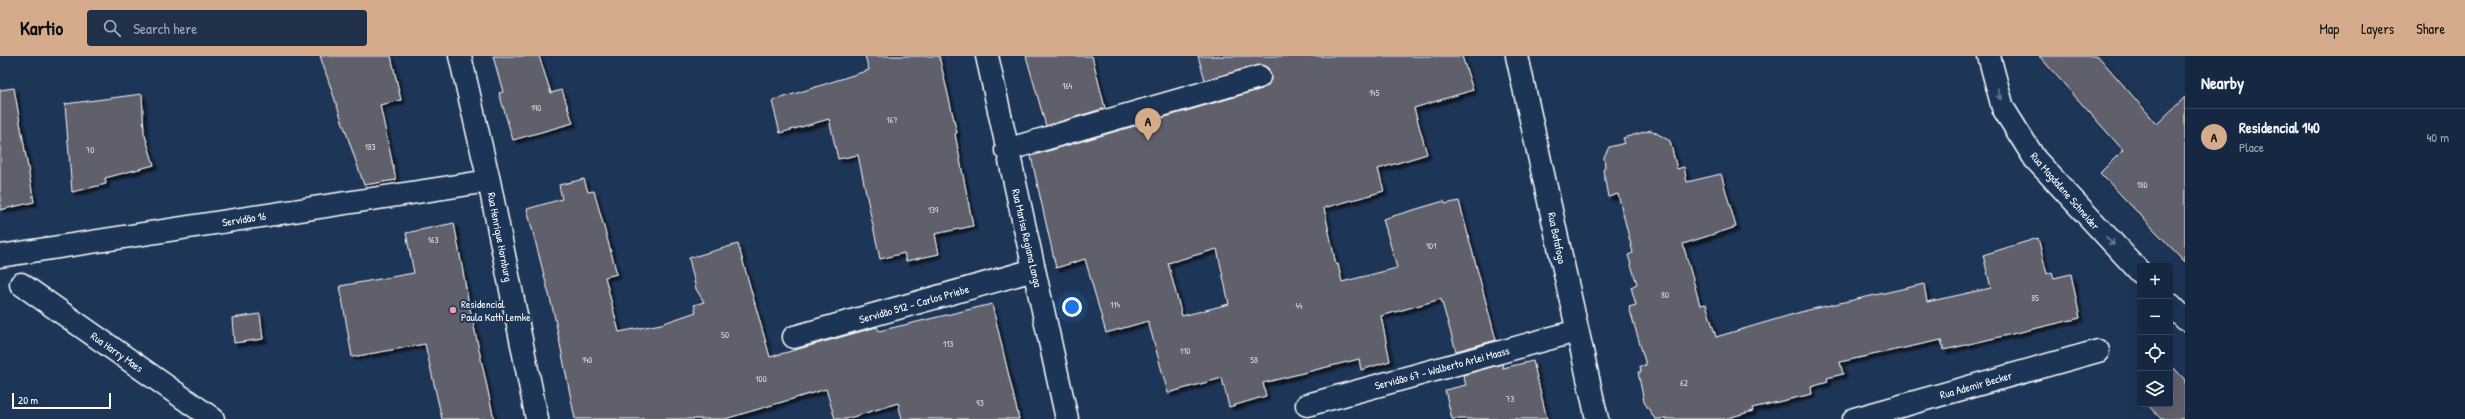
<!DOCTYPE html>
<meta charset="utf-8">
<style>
body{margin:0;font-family:"Patrick Hand",sans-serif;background:#1f3048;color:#f1f3f6}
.controls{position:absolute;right:12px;bottom:12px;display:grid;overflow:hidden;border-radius:4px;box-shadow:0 4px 16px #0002}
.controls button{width:36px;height:36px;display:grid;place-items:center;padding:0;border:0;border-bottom:1px solid #35445a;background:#162841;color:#f1f3f6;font:20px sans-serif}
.scale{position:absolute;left:12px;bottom:10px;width:99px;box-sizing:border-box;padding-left:4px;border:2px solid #fff;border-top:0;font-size:11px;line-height:14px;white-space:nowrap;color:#fff;-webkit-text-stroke:3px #1d3557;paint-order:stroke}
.you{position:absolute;left:1072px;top:251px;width:14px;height:14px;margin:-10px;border:3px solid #fff;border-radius:50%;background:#1a73e8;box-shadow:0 0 0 6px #1a73e833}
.badge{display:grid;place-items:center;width:26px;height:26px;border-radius:50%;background:#d6ab8b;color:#111;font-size:13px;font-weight:700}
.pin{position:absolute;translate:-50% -33px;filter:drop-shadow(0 1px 2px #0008)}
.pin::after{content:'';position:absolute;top:21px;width:14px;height:12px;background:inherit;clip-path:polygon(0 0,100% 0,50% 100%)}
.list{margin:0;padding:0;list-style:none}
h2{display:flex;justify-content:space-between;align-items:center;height:52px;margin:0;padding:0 16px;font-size:17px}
h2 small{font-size:13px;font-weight:400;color:#9ea6b1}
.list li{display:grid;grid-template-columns:26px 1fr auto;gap:12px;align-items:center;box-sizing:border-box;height:56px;padding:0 16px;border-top:1px solid #35445a}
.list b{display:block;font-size:15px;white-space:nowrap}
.list p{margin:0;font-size:13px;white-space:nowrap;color:#9ea6b1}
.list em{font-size:13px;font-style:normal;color:#9ea6b1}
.icon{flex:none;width:22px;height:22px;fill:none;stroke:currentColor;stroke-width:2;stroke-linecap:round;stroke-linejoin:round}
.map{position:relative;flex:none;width:2185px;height:363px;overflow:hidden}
header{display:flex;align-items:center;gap:24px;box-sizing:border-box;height:56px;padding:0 20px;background:#d6ab8b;color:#111}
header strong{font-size:19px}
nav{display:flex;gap:22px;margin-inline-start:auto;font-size:14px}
.search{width:280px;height:36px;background:#1f3048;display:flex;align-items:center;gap:10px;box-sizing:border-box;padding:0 14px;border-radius:4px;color:#9ea6b1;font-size:15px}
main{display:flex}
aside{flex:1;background:#162841}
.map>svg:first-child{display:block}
.building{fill:#615e6c;stroke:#fff;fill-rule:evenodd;filter:url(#shadow)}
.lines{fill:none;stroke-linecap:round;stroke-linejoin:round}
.minor-casing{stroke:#fff;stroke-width:25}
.major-casing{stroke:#fff;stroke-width:25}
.minor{stroke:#1d3557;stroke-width:22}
.major{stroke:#1d3557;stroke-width:22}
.oneway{stroke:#6c7c92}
.poi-dot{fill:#ff9aa2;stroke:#1d3557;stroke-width:1.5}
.labels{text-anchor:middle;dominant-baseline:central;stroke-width:4;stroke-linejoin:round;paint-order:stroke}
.number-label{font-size:9px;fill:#d8d7da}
.street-label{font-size:11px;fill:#fff;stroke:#1d3557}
.poi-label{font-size:11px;fill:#fff;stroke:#1d3557;text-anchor:start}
</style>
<header>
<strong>Kartio</strong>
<div class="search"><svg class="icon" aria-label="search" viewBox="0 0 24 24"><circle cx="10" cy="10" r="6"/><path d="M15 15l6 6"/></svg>Search here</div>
<nav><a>Map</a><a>Layers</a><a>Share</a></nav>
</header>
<main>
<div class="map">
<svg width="2185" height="363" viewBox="0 0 2185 363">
<defs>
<filter id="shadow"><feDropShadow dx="3.5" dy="3.5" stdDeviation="1" flood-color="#0009"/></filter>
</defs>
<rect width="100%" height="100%" fill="#1d3557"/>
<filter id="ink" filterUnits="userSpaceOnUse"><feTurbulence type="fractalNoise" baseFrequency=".025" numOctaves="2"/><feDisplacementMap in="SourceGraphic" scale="8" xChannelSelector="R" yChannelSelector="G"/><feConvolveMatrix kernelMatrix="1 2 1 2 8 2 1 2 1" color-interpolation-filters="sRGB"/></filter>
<g filter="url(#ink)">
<!-- building -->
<path class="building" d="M 320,0 L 391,0 L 401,44 L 380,49 L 396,124 L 364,129 Z
M 493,0 L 539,0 L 551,37 L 562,34 L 573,67 L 513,84 L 499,37 L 503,36 Z
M 865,0 L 939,0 L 957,77 L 955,78 L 973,170 L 935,178 L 939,198 L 906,205 L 904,197 L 880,203 L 858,99 L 838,103 L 829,63 L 780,77 L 772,45 L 869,14 Z
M 1026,0 L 1092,0 L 1105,52 L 1046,70 Z
M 1198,0 L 1462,0 L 1473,34 L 1414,52 L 1427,98 L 1378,113 L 1384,135 L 1324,152 L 1336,209 L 1338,208 L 1342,226 L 1397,212 L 1383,163 L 1444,145 L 1445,148 L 1459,145 L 1496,284 L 1456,295 L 1441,243 L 1381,260 L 1390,305 L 1361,314 L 1359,303 L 1263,327 L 1266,340 L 1229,351 L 1222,322 L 1168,337 L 1148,265 L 1106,277 L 1085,203 L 1056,212 L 1031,100 L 1262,33 L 1271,24 L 1268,12 L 1262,9 L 1205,24 ZM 1217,193 L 1229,248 L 1182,260 L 1168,207 Z
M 2039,0 L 2098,0 L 2157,68 L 2185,41 L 2185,206 L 2100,117 L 2123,94 Z
M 14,32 L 34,146 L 0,154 L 0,34 Z
M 142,38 L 144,76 L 154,109 L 105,122 L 106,128 L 72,136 L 65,48 Z
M 1651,74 L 1670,85 L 1677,113 L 1684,111 L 1687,126 L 1721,118 L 1736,171 L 1683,188 L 1700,249 L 1706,248 L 1716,281 L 1804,255 L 1924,228 L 1927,246 L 1991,232 L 1983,199 L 2038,182 L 2047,218 L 2052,216 L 2054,222 L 2071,218 L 2080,262 L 1944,294 L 1941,284 L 1840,306 L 1843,318 L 1827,322 L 1828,326 L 1811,331 L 1812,338 L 1752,352 L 1753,355 L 1724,363 L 1655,363 L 1644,346 L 1638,316 L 1641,316 L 1640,310 L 1646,309 L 1629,251 L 1636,249 L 1631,231 L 1637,228 L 1628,199 L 1633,197 L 1618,138 L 1608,141 L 1603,114 L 1605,111 L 1604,101 L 1609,91 L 1625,87 L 1623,82 Z
M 584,123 L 588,136 L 594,135 L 617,218 L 605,221 L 619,276 L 661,268 L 696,256 L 694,249 L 704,246 L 696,233 L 689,202 L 738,188 L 770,301 L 877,271 L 879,275 L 992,248 L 1019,363 L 902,363 L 898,347 L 846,363 L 835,363 L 826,333 L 725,363 L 575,363 L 554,258 L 527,153 L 562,143 L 559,129 Z
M 454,167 L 468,243 L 494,363 L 442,363 L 425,288 L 352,301 L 340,230 L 414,217 L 406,177 Z
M 260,258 L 263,283 L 234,287 L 232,262 Z
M 1533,305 L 1547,363 L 1452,363 L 1445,334 L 1466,329 L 1463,319 L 1502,308 L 1503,312 Z
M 2174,312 L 2185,324 L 2185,363 L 2161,363 L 2147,348 L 2170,348 L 2170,315 Z"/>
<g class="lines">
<defs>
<path id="minor" d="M 460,0 L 489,125 L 537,363
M 987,0 L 1067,363
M 1517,0 L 1597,363
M 1006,94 L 1259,21
M 0,200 L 489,125
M 21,228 L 213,363
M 794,281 L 1034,214
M 1307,349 L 1577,275
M 1854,363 L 2098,295"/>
<path id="major" d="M 1989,0 L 2003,52 L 2035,103 L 2140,216
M 2170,248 L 2185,263"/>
</defs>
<!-- minor casing -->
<use href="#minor" class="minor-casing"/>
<!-- major casing -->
<use href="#major" class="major-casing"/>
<!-- minor -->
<use href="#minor" class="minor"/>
<!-- major -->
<use href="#major" class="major"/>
</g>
<!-- one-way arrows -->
<defs><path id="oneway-shaft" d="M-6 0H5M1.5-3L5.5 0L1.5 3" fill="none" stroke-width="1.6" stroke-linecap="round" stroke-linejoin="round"/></defs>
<g class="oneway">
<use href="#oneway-shaft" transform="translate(1999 38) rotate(75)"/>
<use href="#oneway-shaft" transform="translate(2110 185) rotate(46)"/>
</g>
</g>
<!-- markers -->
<circle class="poi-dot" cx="453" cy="254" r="4"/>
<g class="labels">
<!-- number labels -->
<g class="number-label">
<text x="1067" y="30">164</text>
<text x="1374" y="37">145</text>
<text x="536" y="52">190</text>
<text x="892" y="64">167</text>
<text x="370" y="91">183</text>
<text x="90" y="94">70</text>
<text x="2142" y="129">180</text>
<text x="933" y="154">139</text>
<text x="433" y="184">163</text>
<text x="1431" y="190">101</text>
<text x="1665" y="239">80</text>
<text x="2035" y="242">85</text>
<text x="1115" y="249">114</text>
<text x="1299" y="250">44</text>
<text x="725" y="279">50</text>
<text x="948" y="288">113</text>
<text x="1185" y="295">110</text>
<text x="587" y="304">140</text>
<text x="1254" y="304">58</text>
<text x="761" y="323">100</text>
<text x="1684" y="327">62</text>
<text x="1510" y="343">73</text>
<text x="980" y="347">93</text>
</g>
<!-- street labels -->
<g class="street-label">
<text transform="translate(2065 135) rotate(49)">Rua Magdalene Schneider</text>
<text transform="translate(244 163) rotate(-9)">Servidão 16</text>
<text transform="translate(500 181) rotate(79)">Rua Henrique Hornburg</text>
<text transform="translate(1027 182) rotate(77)">Rua Marisa Regiana Langa</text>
<text transform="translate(1557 182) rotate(78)">Rua Botafogo</text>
<text transform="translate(914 248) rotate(-16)">Servidão 512 - Carlos Priebe</text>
<text transform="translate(117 296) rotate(35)">Rua Harry Maes</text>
<text transform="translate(1442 312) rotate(-15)">Servidão 67 - Walberto Arlei Maass</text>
<text transform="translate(1976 329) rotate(-16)">Rua Ademir Becker</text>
</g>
<!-- poi labels -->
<g class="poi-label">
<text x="461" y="248">Residencial<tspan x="461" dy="13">Paula Kath Lemke</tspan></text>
</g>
</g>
</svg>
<div class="controls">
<button>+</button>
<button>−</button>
<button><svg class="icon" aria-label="locate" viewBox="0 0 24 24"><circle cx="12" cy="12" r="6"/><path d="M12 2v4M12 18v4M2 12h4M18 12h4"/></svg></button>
<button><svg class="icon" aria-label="layers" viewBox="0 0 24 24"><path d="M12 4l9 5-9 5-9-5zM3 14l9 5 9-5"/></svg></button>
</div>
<div class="scale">20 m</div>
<div class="you"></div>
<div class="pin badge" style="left:1148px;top:85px">A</div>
</div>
<aside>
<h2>Nearby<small></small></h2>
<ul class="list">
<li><span class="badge">A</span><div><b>Residencial 140</b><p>Place</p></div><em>40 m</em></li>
</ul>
</aside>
</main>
